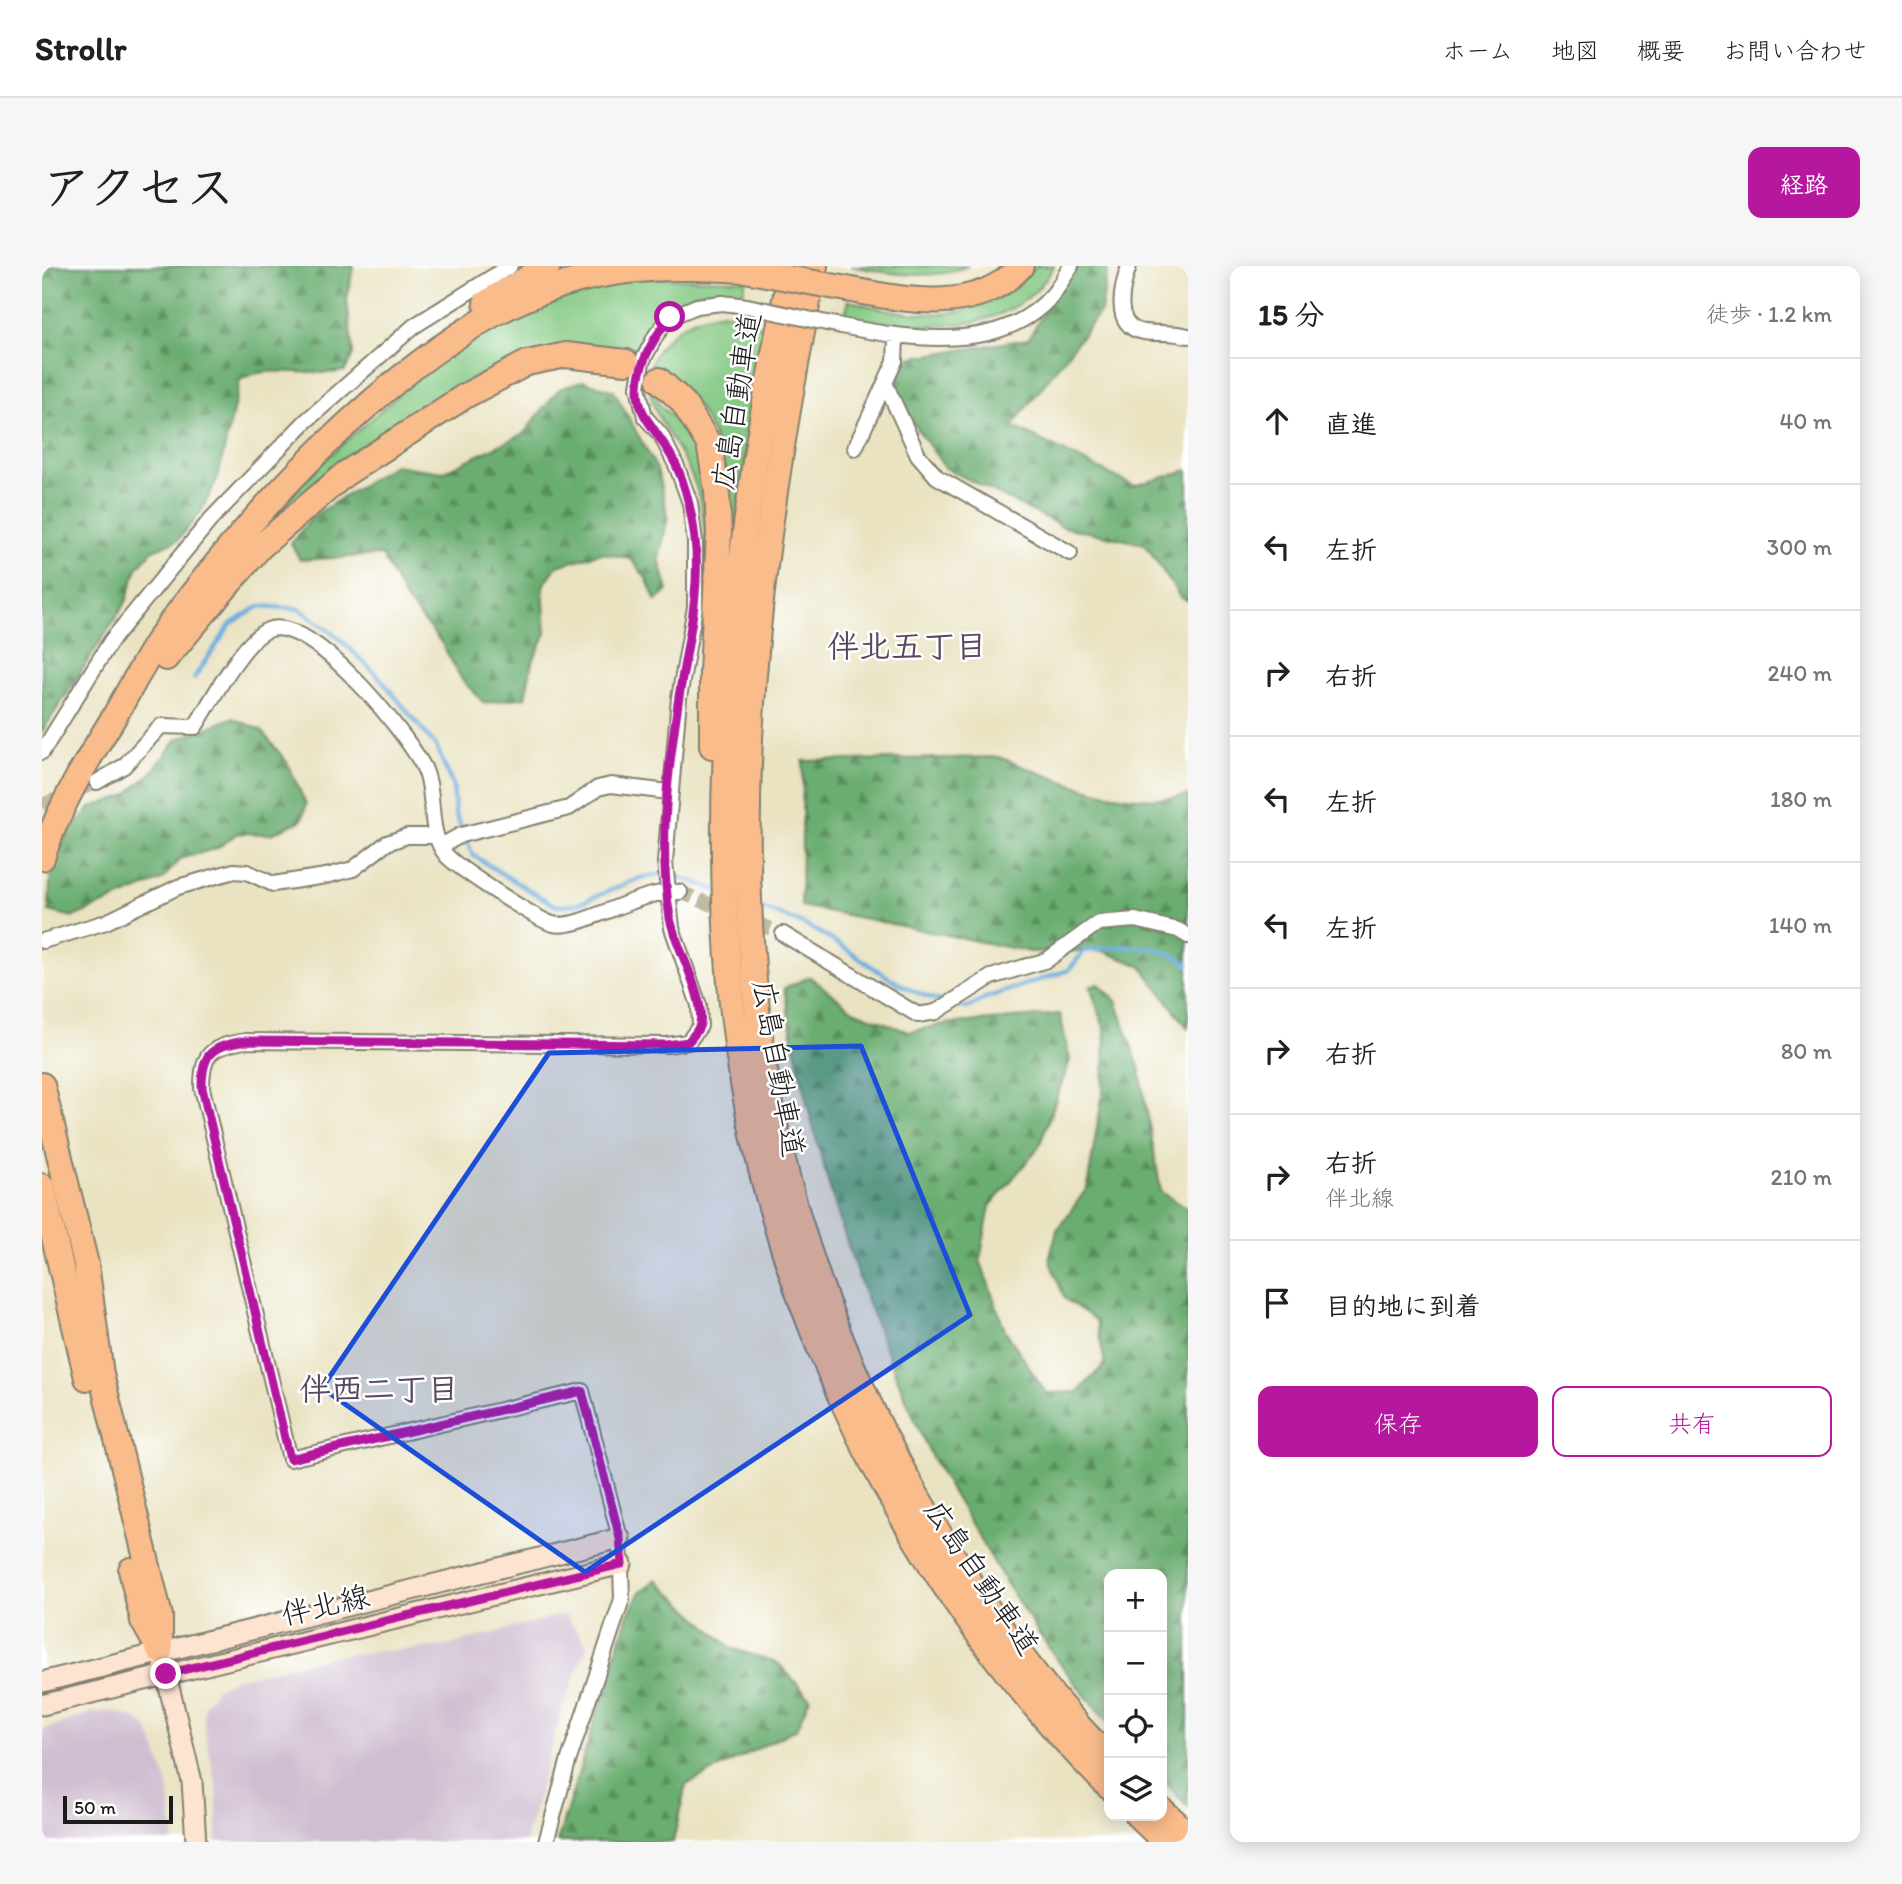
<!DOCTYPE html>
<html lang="ja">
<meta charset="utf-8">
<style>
body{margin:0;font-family:Itim,"Klee One",sans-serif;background:#f6f6f6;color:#202124}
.controls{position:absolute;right:21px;bottom:21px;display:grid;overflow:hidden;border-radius:14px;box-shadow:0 4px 18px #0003}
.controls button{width:63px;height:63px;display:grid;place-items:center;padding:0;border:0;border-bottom:2px solid #e0e0e0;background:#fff;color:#202124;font:35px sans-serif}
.scale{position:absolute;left:21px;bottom:18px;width:110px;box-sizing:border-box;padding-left:7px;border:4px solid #1c1c1c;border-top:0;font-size:19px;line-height:24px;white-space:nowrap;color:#1c1c1c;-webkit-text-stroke:5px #fff;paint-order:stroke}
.stop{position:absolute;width:21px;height:21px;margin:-16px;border:5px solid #b5179e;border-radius:50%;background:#fff}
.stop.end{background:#b5179e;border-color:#fff;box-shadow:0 2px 7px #0008}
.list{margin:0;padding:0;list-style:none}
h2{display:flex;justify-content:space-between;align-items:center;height:91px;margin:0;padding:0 28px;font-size:30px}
h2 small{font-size:23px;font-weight:400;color:#757577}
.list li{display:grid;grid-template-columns:46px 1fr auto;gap:21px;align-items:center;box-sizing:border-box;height:126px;padding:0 28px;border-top:2px solid #e0e0e0}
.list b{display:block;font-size:26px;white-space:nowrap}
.list p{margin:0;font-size:23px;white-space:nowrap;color:#757577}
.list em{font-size:23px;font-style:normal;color:#757577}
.actions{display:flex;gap:14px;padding:21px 28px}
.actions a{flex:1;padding:16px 0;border:2px solid #b5179e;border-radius:14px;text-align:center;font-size:24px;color:#b5179e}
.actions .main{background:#b5179e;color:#fff}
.icon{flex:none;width:38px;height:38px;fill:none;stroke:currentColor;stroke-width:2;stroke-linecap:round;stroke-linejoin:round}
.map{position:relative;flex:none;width:1146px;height:1576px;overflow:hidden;border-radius:14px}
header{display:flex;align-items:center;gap:42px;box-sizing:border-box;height:98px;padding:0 35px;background:#fff;border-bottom:2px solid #e0e0e0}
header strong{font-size:33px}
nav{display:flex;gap:38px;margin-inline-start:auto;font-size:24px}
.intro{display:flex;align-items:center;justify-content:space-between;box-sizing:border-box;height:168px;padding:0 42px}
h1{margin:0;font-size:49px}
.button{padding:18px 32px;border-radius:14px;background:#b5179e;color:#fff;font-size:24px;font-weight:700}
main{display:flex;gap:42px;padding:0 42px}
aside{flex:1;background:#fff;border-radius:14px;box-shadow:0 4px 18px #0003}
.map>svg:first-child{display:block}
.industrial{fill:#cfbdd0}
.grass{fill:#84c983;stroke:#507250;stroke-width:2}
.forest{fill:url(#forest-firs);stroke:#446446;stroke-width:2}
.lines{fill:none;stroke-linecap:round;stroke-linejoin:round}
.stream{stroke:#65aadb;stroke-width:4.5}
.street-tunnel{stroke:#c1bba1;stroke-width:14;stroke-dasharray:14 7;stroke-linecap:butt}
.street-casing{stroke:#83806f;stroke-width:18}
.secondary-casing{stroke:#83806f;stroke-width:23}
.highway-casing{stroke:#83806f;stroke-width:28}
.street{stroke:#fff;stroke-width:14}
.secondary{stroke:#fde4d1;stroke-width:19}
.highway{stroke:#fabc8b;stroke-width:24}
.street-bridge-casing{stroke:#83806f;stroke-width:18;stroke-linecap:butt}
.highway-bridge-casing{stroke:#83806f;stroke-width:28;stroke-linecap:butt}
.street-bridge{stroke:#fff;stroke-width:14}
.highway-bridge{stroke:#fabc8b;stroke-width:24}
.route{stroke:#b5179e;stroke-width:9}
.marked{fill:#1d4ed8;fill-opacity:0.2;stroke:#1d4ed8;stroke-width:5;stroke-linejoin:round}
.labels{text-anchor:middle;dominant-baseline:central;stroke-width:5;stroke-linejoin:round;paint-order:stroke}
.street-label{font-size:30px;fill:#1c1c1c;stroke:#fff}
.neighbourhood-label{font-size:32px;font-weight:bold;fill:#584860;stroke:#fff}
</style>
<header>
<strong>Strollr</strong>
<nav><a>ホーム</a><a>地図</a><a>概要</a><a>お問い合わせ</a></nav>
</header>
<div class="intro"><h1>アクセス</h1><a class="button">経路</a></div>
<main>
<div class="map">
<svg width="1146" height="1576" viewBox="0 0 1146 1576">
<defs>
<pattern id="forest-firs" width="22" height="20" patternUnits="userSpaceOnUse" patternTransform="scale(1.75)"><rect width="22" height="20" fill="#6bad71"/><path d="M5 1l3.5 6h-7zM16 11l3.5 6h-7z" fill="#578c5c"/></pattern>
</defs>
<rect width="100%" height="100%" fill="#fff"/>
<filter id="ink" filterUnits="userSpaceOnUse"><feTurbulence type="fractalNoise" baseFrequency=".0143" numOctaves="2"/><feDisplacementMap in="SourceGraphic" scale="14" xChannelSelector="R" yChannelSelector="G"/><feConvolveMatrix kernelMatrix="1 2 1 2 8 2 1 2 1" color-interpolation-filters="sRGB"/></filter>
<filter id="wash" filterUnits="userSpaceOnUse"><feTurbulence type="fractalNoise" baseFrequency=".00686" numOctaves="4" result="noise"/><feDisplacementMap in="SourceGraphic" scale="28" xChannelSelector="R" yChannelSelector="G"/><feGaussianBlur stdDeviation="1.57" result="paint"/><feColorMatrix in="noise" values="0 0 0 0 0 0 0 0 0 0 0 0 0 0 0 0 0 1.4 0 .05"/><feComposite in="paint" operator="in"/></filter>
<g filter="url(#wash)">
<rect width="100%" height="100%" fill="#eae3c2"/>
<!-- industrial -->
<path class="industrial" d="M 522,1348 L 546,1379 L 520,1443 L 483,1576 L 175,1576 L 175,1521 L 162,1462 L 162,1440 L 175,1422 L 193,1413 L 298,1389 L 404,1380 Z
M 69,1445 L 96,1453 L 107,1464 L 126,1518 L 132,1576 L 0,1576 L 0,1464 L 49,1447 Z"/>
<!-- grass -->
<path class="grass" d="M 809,0 L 926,0 C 890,15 847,8 809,0 Z
M 994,0 L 1012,0 C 971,75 873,63 802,50 L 807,34 C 872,54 947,59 994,0 Z
M 592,12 L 704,14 L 701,28 C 689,27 675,24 663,26 C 628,31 608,61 590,87 L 435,110 L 357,155 L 288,203 L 231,252 L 257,217 L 392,97 L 495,37 Z
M 681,46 L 703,49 L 704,61 L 725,58 L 711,133 L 694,262 L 687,261 C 677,187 680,153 618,102 C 595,146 641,145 655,179 C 673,223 667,272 663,317 C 663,286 664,251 654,221 C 639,172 579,127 621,77 C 639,57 655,50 681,46 Z"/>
<!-- forest -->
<path class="forest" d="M 0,0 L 312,0 L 305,33 L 311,88 L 303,105 C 272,112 221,97 198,114 L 176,211 L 159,246 L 136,274 L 111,284 L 95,302 L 84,336 L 0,466 Z
M 1029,0 L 1066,0 L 1059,45 L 970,160 L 1092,220 L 1146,204 L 1146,335 L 1138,331 L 1103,278 L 1022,261 L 903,202 L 843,117 L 867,92 L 986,73 Z
M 541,115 L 572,125 L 615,203 L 626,251 L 617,293 L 626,325 L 614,335 L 605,314 L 588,292 L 559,287 L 515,300 L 501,320 L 504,367 L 490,397 L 483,431 L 442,437 L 420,414 L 399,376 L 363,333 L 340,289 L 258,294 L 249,277 L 271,250 L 352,199 L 401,206 L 481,168 L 517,123 Z
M 190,452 L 219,464 L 245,496 L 264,538 L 260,554 L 229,568 L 196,567 L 175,582 L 138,593 L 120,614 L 31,651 L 7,645 L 8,611 L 22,572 L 49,541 L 83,530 L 109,507 L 135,473 Z
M 956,491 C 1018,514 1079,543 1146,529 L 1146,762 L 1099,700 L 1061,685 L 989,686 L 759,640 L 761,495 Z
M 768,711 L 811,744 L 866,766 L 903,758 L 1018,748 L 1028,794 L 997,881 L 948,940 L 938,994 L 963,1064 L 1004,1127 L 1036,1126 L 1063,1098 L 1054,1054 L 1023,1033 L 1007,993 L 1015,964 L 1045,922 L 1061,826 L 1063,765 L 1048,720 L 1057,718 L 1074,735 L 1097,801 L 1119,926 L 1146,943 L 1146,1541 L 1120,1513 L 1120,1308 L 1067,1308 L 1067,1457 C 1017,1403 977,1340 940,1276 C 921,1243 898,1210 882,1175 C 818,1031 767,878 742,722 Z
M 614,1313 L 689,1382 L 736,1397 L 768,1432 L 754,1463 L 644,1519 L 631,1576 L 515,1576 L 586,1348 L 598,1326 Z"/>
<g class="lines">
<!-- stream -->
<path class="stream" d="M 152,412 L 189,358 L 218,340 L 258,343 L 297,372 L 337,411 L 394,480 L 411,520 L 413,547 L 431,589 L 462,609 L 514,640 L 535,638 L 598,612 L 626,607 L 674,624
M 715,640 C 732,647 749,652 765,660 C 812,683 850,723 902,736
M 911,739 L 925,742 L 943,732 L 1027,704 L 1042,685 C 1075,680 1118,675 1146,699"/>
</g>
</g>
<g filter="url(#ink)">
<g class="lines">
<!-- street-tunnel -->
<path class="street-tunnel" d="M 0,539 L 55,516
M 638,626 L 741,668"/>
<defs>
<path id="street" d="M 1087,0 C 1080,20 1069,61 1102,66 C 1117,68 1131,66 1146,70
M 799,60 C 867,73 962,89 1012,27 C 1018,19 1023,9 1029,0
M 843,117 L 876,189 L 895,211 L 1028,287
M 813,182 L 853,95 L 854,71
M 0,486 L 69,375 L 170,252 L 264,155 L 372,60 L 468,0
M 55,516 L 82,500 L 119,460 L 153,461 C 169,436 200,375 226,364 C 268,347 362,465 380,498 C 396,526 383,563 404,589 C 414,601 497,655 511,658 C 539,665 598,622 638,626
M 399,580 L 419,569 L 527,542 L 556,522 L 569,519 L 627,526
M 741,668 L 876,749 L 894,746 L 949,711 L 1005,694 L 1056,657 L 1093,654 L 1136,664 L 1146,670
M 1,675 L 64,656 L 136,621 L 192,605 L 205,606 L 231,618 L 284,610 L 311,603 L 345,577 L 365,570 L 393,570
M 504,1576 L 526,1496 L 580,1333 L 578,1272 L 540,1125 L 248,1193 L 160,822 C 160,786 169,781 203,775 L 625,779 L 646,776 L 658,760 L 657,739 L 630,662 L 623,596 L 637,432 L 653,341 L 653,276 L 648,237 L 635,201 L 619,169 L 603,151 L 596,121 L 600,96 L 614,69 L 628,51 L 655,40 L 680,37 L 705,40"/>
<path id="secondary" d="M 121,1396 L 150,1516 L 154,1576
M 0,1416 L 578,1272
M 0,1439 L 580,1298"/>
<path id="highway" d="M 750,0 C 698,235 664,516 692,756 C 726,1039 866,1321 1067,1521
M 773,0 C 723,246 687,503 716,754 C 736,930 800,1105 890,1256 C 940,1339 998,1423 1067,1492
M 805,23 C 862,34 935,50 979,0
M 444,37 L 506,0
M 617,114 L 640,135 L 667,178 L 675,224 L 677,267 L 670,406 L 670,480
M 124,392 L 218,281 L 303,208 L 423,130 L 485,97 L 524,89 L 584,96
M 0,592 C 16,542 44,496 72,451 C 91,418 109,382 132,352 C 218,236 379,61 520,19 C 580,0 640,0 703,4
M 0,819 L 44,998 L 59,1108 L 118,1350 L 118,1385
M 0,920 L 45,1112
M 89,1304 L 101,1355 L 116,1382
M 1120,1544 L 1146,1568
M 1096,1550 L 1123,1576"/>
</defs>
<!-- street casing -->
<use href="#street" class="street-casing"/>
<!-- secondary casing -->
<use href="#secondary" class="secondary-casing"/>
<!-- highway casing -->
<use href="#highway" class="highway-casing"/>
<!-- street -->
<use href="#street" class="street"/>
<!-- secondary -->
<use href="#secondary" class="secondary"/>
<!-- highway -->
<use href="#highway" class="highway"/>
<defs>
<path id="street-bridge" d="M 705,40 L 799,60"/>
<path id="highway-bridge" d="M 703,4 L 805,23"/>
</defs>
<!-- street-bridge casing -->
<use href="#street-bridge" class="street-bridge-casing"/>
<!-- highway-bridge casing -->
<use href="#highway-bridge" class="highway-bridge-casing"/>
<!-- street-bridge -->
<use href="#street-bridge" class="street-bridge"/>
<!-- highway-bridge -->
<use href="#highway-bridge" class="highway-bridge"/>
</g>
</g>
<g class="lines" filter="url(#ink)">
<!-- route -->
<path class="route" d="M 124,1408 L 580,1298 L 578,1272 L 540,1125 L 248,1193 L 160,822 C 160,786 169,781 203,775 L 625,779 L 646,776 C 650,771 657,764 658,758 C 663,728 634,683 628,652 C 616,580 626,502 637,431 C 645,378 659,327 653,273 C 650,248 645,224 635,201 C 627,183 615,169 604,152 C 583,118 607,78 628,51"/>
</g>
<!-- marked area -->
<path class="marked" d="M 819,780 L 928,1049 L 543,1306 L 280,1122 L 507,787 Z"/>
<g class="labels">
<!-- street labels -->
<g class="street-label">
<text transform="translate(694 135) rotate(-81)">広島自動車道</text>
<text transform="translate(737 802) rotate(80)">広島自動車道</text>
<text transform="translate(940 1311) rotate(56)">広島自動車道</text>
<text transform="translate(283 1339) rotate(-13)">伴北線</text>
</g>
<!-- neighbourhood labels -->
<g class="neighbourhood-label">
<text x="865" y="380">伴北五丁目</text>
<text x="337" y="1123">伴西二丁目</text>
</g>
</g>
</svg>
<div class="controls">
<button>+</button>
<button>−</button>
<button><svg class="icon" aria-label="locate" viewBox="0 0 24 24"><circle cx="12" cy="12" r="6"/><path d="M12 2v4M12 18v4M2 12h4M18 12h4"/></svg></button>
<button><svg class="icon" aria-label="layers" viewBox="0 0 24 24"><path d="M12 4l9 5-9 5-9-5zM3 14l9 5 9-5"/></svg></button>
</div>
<div class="scale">50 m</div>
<div class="stop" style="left:628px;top:51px"></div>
<div class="stop end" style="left:124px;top:1408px"></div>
</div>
<aside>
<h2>15 分<small>徒歩 · 1.2 km</small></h2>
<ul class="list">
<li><svg class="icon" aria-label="ahead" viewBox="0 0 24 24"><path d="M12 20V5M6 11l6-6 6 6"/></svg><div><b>直進</b></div><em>40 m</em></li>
<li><svg class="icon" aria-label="left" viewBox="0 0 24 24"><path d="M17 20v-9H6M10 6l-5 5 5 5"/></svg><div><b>左折</b></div><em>300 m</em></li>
<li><svg class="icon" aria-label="right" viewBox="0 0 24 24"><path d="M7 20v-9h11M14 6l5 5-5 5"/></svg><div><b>右折</b></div><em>240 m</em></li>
<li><svg class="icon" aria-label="left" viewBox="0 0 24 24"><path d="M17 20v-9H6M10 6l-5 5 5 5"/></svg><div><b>左折</b></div><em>180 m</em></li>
<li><svg class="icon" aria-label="left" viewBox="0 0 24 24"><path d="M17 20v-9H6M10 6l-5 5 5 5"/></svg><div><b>左折</b></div><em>140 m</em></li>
<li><svg class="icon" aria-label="right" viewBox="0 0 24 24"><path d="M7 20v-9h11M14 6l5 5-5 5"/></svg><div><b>右折</b></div><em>80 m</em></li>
<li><svg class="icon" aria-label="right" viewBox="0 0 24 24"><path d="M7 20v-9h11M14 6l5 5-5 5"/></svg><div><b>右折</b><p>伴北線</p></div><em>210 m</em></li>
<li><svg class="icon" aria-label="arrive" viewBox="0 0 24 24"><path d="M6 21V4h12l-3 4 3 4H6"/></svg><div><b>目的地に到着</b></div></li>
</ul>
<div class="actions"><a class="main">保存</a><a>共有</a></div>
</aside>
</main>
